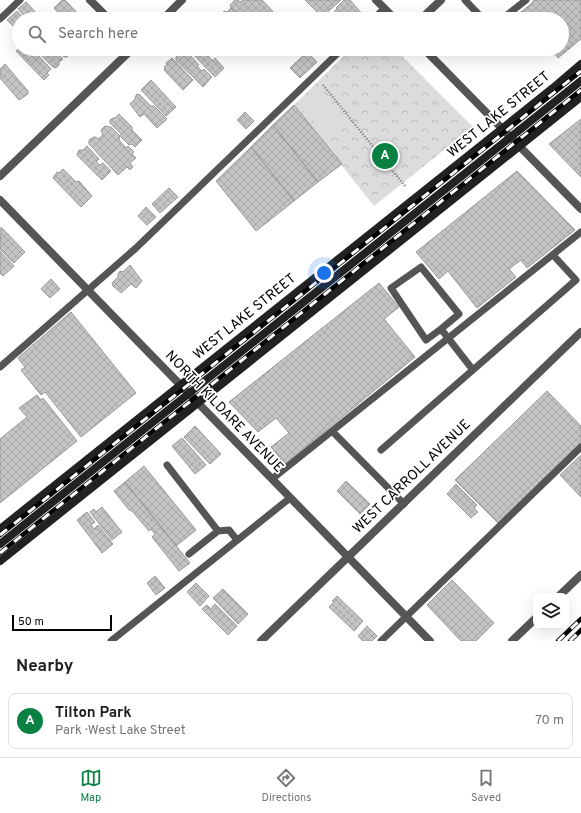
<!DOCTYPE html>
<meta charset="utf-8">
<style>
body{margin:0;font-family:Overpass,sans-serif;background:#f2f2f2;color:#202124}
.controls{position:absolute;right:12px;bottom:12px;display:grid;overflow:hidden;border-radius:8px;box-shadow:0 4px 16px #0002}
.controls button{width:36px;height:36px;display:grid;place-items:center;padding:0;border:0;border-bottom:1px solid #e0e0e0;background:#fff;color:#202124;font:20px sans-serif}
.scale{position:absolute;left:12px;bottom:10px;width:100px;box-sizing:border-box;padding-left:4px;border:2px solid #000;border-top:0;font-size:11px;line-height:14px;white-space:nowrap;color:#000;-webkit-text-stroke:3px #fff;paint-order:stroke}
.you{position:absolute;left:324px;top:273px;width:14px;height:14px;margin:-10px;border:3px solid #fff;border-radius:50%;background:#1a73e8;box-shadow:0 0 0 6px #1a73e833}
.badge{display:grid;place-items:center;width:26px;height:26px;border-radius:50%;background:#0b8043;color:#fff;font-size:13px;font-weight:700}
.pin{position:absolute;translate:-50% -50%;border:2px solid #fff;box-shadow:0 1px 4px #0006}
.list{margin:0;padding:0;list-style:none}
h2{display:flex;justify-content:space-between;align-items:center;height:52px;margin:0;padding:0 16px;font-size:17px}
h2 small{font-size:13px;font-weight:400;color:#757577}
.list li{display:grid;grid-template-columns:26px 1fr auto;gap:12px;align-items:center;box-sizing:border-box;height:56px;margin:0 8px 8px;padding:0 8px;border:1px solid #e0e0e0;border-radius:8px}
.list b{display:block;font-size:15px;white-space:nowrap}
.list p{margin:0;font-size:13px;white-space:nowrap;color:#757577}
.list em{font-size:13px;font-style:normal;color:#757577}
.icon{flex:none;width:22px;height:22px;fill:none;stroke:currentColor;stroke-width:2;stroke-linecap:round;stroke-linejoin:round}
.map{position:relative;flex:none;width:581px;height:641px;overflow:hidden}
.search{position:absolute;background:#fff;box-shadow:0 4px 16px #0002;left:12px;right:12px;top:12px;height:44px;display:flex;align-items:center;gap:10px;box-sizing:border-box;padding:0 14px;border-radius:22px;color:#757577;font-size:15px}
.sheet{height:116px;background:#fff}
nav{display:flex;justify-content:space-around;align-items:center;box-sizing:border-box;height:56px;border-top:1px solid #e0e0e0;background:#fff;font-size:11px;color:#757577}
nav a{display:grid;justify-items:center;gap:2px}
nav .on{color:#0b8043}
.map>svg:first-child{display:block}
.park{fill:url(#park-crowns)}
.pitch{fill:#dcdcdc}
.building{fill:url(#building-cross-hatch);stroke:#999}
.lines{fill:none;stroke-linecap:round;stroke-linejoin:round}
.path{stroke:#777;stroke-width:2.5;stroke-dasharray:1 2;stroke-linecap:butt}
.service{stroke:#555;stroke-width:7}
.minor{stroke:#555;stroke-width:8}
.secondary{stroke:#222;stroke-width:8}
.rail-casing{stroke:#000;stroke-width:4.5}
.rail{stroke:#fff;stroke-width:3;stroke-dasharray:9;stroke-linecap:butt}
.labels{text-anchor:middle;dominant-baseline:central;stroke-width:3.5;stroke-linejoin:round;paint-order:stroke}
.street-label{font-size:14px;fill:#000;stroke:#fff}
</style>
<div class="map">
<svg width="581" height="641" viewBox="0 0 581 641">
<defs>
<pattern id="park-crowns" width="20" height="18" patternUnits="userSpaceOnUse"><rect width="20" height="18" fill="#dcdcdc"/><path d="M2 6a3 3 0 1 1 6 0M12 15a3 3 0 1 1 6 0" fill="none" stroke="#bbb"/></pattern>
<pattern id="building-cross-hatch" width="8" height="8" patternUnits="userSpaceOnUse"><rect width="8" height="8" fill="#c4c4c4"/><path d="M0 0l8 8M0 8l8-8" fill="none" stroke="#a7a7a7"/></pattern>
</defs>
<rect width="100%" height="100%" fill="#fff"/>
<!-- park -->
<path class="park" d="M 351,49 L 395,49 L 473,127 L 374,206 L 294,105 Z"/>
<!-- pitch -->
<path class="pitch" d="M 322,90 L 347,123 L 327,139 L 301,107 Z"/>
<!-- building -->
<path class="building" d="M 62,0 L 65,0 L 83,19 L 64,19 L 54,8 Z
M 235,0 L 238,0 L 240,2 L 243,0 L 262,0 L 280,19 L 242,19 L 231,8 L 230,5 Z
M 305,0 L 341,0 L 322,17 Z
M 344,0 L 350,0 L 365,17 L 364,19 L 327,19 L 336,10 L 337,7 Z
M 534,0 L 581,0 L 581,39 L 558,58 L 551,49 L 562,49 L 562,19 L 527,19 L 521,12 L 532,3 Z
M 26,2 L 39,16 L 36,19 L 27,19 L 18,9 Z
M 231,8 L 242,19 L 222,19 L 220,17 L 224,11 L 227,12 Z
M 17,11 L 24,19 L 19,19 L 19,27 L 17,30 L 7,20 Z
M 19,49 L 32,49 L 51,69 L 47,73 L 49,75 L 44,80 L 16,51 Z
M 35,49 L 53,49 L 63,59 L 59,62 L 59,65 L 56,68 L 53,67 Z
M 55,49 L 73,49 L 70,51 L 70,54 L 67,57 L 64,57 L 59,51 Z
M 188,49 L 205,49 L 210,54 L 208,56 L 213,61 L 215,58 L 224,68 L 215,77 Z
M 230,49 L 243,49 L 236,56 Z
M 185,50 L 199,65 L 197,66 L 202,71 L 204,69 L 212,77 L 203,87 L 176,60 L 176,57 L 179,54 L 182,54 Z
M 307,52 L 317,62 L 300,78 L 290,68 Z
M 172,58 L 193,80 L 183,90 L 164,70 L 165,69 L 164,67 L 167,65 L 166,63 Z
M 5,64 L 28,91 L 28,94 L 19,100 L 0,78 L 0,69 Z
M 151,80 L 176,107 L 166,116 L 141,90 Z
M 137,94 L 140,95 L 151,106 L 154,106 L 167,119 L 157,128 L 144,114 L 140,117 L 130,104 L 135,99 L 135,97 Z
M 294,105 L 342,164 L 318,182 L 273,125 Z
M 245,112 L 254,121 L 246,129 L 237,120 Z
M 119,114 L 132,127 L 132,130 L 142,140 L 135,147 L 132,144 L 129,145 L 121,137 L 121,134 L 110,123 L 110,120 L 113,118 L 115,118 Z
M 581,119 L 581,177 L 549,144 Z
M 273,125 L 318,182 L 294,201 L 251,147 Z
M 105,126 L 111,127 L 120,136 L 119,140 L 126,148 L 128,146 L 134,152 L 132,154 L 136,158 L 130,163 L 133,167 L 130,170 L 127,167 L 118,175 L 89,144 L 89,140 L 94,137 L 96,137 L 98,139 L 103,135 L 101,130 Z
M 87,146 L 99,159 L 96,162 L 100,165 L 103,163 L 111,171 L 102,180 L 77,155 L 79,150 L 83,150 Z
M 251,147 L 294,201 L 256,231 L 216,181 Z
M 63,169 L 76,182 L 79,181 L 92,196 L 81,207 L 53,178 L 57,172 L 59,173 Z
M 517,171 L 575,230 L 527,268 L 521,260 L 509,269 L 516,277 L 477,308 L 448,271 L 439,279 L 416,252 Z
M 169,188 L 178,197 L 160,213 L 152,204 Z
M 146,207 L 156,217 L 147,225 L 138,216 Z
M 1,227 L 25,252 L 14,263 L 0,249 Z
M 0,251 L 14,266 L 3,276 L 0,273 Z
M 130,265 L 142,281 L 136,288 L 131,284 L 121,293 L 113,286 L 112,283 L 118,277 L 118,274 L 120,271 L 123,272 Z
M 51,279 L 60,289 L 50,298 L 41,289 Z
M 379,283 L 399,307 L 384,319 L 415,357 L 285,464 L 271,447 L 289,433 L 276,418 L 258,432 L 229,402 Z
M 71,312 L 136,393 L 81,437 L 45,392 L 41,395 L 21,370 L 25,367 L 18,358 Z
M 547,391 L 581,426 L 581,442 L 498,523 L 455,480 Z
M 37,395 L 41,400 L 43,398 L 77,441 L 0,503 L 0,439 L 27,417 L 19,408 Z
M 195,426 L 221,454 L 210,464 L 184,437 Z
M 182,438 L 206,465 L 195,474 L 172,446 Z
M 581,455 L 581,497 L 560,475 Z
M 144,466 L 196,530 L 176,546 L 125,482 Z
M 346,481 L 370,504 L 360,514 L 337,491 Z
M 125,482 L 190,563 L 179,571 L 152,537 L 155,534 L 151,529 L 149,531 L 132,511 L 129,510 L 114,491 Z
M 456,484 L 477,505 L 474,508 L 478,512 L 471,518 L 447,494 Z
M 102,507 L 122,532 L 112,540 L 90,512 L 94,509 L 96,512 Z
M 87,512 L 95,522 L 91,525 L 94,529 L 98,525 L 113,544 L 102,553 L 77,520 Z
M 155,576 L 165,588 L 156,595 L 147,583 Z
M 452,580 L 494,623 L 476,641 L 461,641 L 427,605 Z
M 196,583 L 209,596 L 200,606 L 187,592 Z
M 223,589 L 248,614 L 238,624 L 213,598 Z
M 337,596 L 363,621 L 354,631 L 329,607 L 334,602 L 332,601 Z
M 215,604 L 237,626 L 228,635 L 202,609 L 207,605 L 211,609 Z
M 367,626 L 377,636 L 372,641 L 363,641 L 358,636 Z"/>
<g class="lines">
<!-- path -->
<path class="path" d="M 323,85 L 405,186"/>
<!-- service -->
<path class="service" d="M 465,0 L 483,19
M 0,19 L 20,0
M 373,19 L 384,9
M 502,19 L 526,0
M 441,329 L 426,340 L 391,288 L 421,267 L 459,314 L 441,329 L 473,370
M 0,367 L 136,248 L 342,49
M 332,431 L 404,504
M 381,450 L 576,280 L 553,255
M 167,465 L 218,531 L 189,554
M 272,479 L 581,232
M 218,531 L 229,530 L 237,540
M 111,641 L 290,498
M 381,641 L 581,447"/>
<!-- minor -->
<path class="minor" d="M 90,0 L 109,19
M 376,0 L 395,19
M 163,19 L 182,0
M 421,19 L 441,0
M 424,49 L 581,209
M 0,176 L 132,49
M 0,200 L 430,641
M 559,596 L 581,575
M 261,641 L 581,332
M 512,641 L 536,618"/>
<!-- secondary -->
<path class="secondary" d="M 0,529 L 553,88 L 581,64
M 0,544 L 581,81
M 0,561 L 581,97"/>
<defs>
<path id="rail" d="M 0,535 L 581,71
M 0,553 L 581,90
M 558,641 L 581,619
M 570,641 L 581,630"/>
</defs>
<!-- rail casing -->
<use href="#rail" class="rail-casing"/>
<!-- rail -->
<use href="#rail" class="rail"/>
</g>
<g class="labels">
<!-- street labels -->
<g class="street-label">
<text transform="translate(499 115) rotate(-39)">WEST LAKE STREET</text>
<text transform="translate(245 317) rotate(-39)">WEST LAKE STREET</text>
<text transform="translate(224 412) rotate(46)">NORTH KILDARE AVENUE</text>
<text transform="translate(412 477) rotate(-44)">WEST CARROLL AVENUE</text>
</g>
</g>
</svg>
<div class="controls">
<button><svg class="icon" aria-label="layers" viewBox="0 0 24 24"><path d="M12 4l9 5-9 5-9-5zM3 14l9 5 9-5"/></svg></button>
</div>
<div class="scale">50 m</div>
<div class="you"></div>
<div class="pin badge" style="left:385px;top:156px">A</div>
<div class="search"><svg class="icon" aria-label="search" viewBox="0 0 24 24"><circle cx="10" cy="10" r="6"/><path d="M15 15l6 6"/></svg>Search here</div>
</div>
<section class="sheet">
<h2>Nearby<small></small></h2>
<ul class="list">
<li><span class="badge">A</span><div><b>Tilton Park</b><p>Park · West Lake Street</p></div><em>70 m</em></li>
</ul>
</section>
<nav>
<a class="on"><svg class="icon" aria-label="map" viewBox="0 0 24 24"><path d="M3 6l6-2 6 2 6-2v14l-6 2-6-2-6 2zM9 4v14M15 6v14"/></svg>Map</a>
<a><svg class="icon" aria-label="directions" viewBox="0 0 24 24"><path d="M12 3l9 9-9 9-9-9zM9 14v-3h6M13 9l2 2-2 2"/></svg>Directions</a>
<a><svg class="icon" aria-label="saved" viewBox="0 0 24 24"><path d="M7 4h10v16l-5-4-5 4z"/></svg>Saved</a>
</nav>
